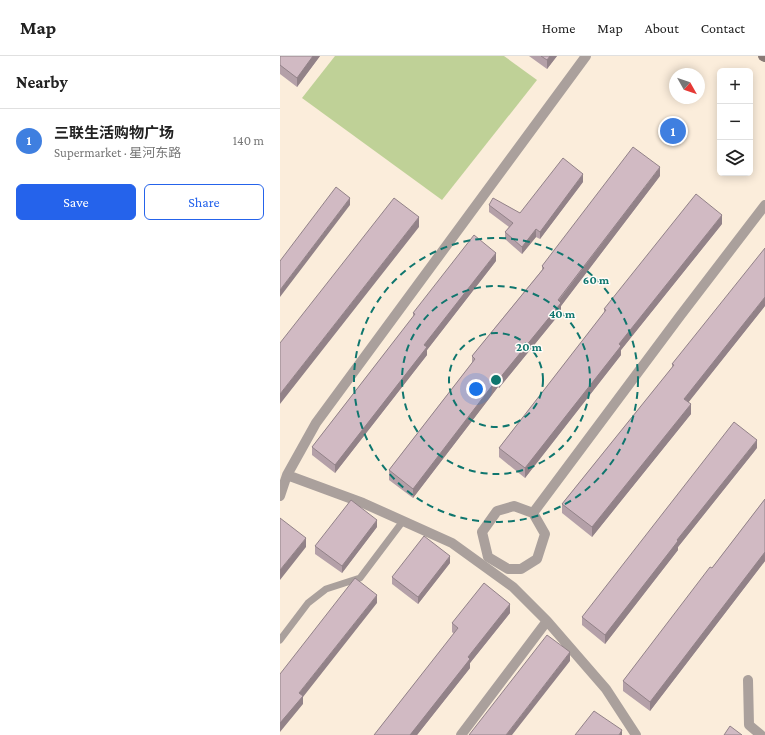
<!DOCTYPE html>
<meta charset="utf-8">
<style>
body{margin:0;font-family:"Crimson Pro","Noto Sans SC",serif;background:#f2f2f2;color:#222}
.controls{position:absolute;right:12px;top:12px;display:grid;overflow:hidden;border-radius:6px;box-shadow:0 2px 10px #0003}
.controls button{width:36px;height:36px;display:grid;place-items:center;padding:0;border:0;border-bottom:1px solid #e0e0e0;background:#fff;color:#222;font:20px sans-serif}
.compass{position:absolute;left:389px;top:12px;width:36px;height:36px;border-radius:50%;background:#fff;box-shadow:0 2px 10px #0003;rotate:130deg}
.you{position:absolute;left:196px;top:333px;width:14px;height:14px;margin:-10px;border:3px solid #fff;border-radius:50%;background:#1a73e8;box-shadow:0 0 0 6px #1a73e833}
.badge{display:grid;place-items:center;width:26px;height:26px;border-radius:50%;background:#2563eb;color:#fff;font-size:13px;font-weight:700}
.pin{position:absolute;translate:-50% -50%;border:2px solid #fff;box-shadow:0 1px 4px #0006}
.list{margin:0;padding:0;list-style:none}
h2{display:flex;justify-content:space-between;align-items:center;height:52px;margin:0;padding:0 16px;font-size:17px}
h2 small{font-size:13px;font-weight:400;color:#767676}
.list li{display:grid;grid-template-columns:26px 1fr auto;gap:12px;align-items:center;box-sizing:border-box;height:64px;padding:0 16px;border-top:1px solid #e0e0e0}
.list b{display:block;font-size:15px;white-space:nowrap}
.list p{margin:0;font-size:13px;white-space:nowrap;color:#767676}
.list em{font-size:13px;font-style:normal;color:#767676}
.actions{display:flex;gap:8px;padding:12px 16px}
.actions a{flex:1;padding:9px 0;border:1px solid #2563eb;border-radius:6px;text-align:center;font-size:14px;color:#2563eb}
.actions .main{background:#2563eb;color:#fff}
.icon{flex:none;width:22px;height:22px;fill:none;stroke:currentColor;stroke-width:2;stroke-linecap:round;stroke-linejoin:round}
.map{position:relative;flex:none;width:485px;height:679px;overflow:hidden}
header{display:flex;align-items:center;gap:24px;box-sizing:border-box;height:56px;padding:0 20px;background:#fff;border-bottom:1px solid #e0e0e0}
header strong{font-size:19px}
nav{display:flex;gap:22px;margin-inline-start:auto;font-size:14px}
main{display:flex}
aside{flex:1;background:#fff}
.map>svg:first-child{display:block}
.green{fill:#bfd197}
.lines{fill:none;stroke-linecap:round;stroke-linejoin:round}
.service{stroke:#aaa09c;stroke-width:7}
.pedestrian{stroke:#aaa09c;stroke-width:10}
.minor{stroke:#aaa09c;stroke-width:10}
.secondary{stroke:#887a75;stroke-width:10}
.wall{fill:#b4a0a8}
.shaded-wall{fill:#928288}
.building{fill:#d1bac3;stroke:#928288}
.ring{fill:none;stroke:#0f766e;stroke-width:2;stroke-dasharray:7 5}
.centre{fill:#0f766e;stroke:#fffcf8;stroke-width:2}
.ring-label{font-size:12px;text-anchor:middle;font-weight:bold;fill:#0f766e;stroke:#fffcf8;stroke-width:3;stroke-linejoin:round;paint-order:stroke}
</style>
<header>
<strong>Map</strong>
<nav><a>Home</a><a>Map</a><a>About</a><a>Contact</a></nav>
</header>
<main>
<aside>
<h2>Nearby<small></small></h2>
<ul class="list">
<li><span class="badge" style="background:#3f7fe0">1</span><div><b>三联生活购物广场</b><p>Supermarket · 星河东路</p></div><em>140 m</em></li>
</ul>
<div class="actions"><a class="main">Save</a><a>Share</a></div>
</aside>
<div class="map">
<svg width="485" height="679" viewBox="0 0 485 679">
<rect width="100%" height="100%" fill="#fbeddb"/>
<!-- green -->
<path class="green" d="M 55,0 L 224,0 L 257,24 L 162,144 L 22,42 Z"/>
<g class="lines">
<!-- service -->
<path class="service" d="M 0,584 L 28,547 L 46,533 L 80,522 L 123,465"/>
<!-- pedestrian -->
<path class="pedestrian" d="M 234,450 L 253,457 L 265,478 L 257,503 L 241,513 L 228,513 L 208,501 L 202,476 L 217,455 Z
M 253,457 L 400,260 L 485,149"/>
<!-- minor -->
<path class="minor" d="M 7,419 L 83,447 L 172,487 L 233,531 L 267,565 L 181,679
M 0,440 L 7,419 L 36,367 L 306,0
M 267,565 L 326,633 L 356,679
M 468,624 L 469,669 L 481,679"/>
<!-- secondary -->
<path class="secondary" d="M 483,0 L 485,1"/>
</g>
<!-- wall -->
<path class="wall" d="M 0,0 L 40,0 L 17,31 L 0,18 Z
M 249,0 L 277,0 L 267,13 Z
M 380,120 L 281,250 L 281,256 L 219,332 L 218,331 L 133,442 L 109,424 L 109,414 L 192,307 L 192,300 L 262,214 L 262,210 Z
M 303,126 L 260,183 L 256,181 L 242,198 L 225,183 L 225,176 L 229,171 L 209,156 L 209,149 L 240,157 Z
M 442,168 L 341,294 L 341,299 L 245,422 L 219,401 L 219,392 L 324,257 L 324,253 Z
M 216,205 L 147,294 L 147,299 L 55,417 L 32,399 L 32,391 L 133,261 L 133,257 Z
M 485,250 L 408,346 L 411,358 L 312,481 L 282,457 L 282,448 L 392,312 L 392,308 Z
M 477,392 L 398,491 L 398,494 L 325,588 L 302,569 L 302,561 Z
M 485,443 L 485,505 L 370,655 L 343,635 L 343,625 L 432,512 Z
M 97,471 L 62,517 L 35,498 L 35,490 Z
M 170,507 L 138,548 L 112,528 L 112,521 Z
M 230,557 L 190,607 L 190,612 L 137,679 L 94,679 L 174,578 L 172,576 L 172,567 Z"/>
<!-- shaded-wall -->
<path class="shaded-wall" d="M 33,0 L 40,0 L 17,31 L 17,22 Z
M 270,0 L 277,0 L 267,13 L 267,4 Z
M 380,111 L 380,120 L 281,250 L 281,256 L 219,332 L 219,323 Z
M 303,118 L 303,126 L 260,183 L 260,176 Z
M 70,142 L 70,149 L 0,241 L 0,234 Z
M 442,159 L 442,168 L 341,294 L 341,299 L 245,422 L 245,412 L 339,288 Z
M 139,161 L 139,171 L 0,348 L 0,338 Z
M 256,173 L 256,181 L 242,198 L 242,191 Z
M 216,197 L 216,205 L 147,294 L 147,299 L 55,417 L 55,409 L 144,289 Z
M 485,241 L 485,250 L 404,352 L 404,343 Z
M 218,322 L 218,331 L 133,442 L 133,433 Z
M 411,348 L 411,358 L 312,481 L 312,471 Z
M 477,384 L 477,392 L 398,491 L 398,494 L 325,588 L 325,579 L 397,484 Z
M 97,464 L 97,471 L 62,517 L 62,510 Z
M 26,482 L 26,491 L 0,524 L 0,514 Z
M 485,496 L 485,505 L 370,655 L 370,646 Z
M 170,500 L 170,507 L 138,548 L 138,541 Z
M 97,539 L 97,547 L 23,641 L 23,648 L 0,676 L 0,667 L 19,637 Z
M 230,548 L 230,557 L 190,607 L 190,612 L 137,679 L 130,679 L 188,601 Z
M 290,596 L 290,605 L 232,679 L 226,679 Z
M 342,674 L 342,679 L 339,679 Z"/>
<!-- building -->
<path class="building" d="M 0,0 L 33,0 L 17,22 L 0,9 Z
M 261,0 L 270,0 L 267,4 Z
M 353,91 L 380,111 L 278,244 L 281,247 L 219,323 L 218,322 L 133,433 L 109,414 L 195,303 L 192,300 L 264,212 L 262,210 Z
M 283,102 L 303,118 L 260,176 L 256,173 L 242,191 L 225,176 L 233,167 L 209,149 L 213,142 L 240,157 Z
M 56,131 L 70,142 L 0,234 L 0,205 Z
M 416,138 L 442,159 L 339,288 L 341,290 L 245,412 L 219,392 L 326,254 L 324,253 Z
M 114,142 L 139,161 L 0,338 L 0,287 Z
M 194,179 L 216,197 L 144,289 L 147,291 L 55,409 L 32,391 L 135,258 L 133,257 Z
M 485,192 L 485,241 L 404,343 L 411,348 L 312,471 L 282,448 L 394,309 L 392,308 Z
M 454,366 L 477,384 L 397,484 L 398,485 L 325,579 L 302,561 Z
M 485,443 L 485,496 L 370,646 L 343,625 L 430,511 L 432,512 Z
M 71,444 L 97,464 L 62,510 L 35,490 Z
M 0,462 L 26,482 L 0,514 Z
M 144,480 L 170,500 L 138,541 L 112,521 Z
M 75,522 L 97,539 L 19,637 L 23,640 L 0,667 L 0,618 Z
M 204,527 L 230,548 L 188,601 L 190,603 L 130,679 L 94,679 L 178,572 L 172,567 Z
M 267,579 L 290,596 L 226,679 L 189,679 Z
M 314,655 L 342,674 L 339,679 L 295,679 Z
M 450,670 L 462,679 L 444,679 Z"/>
<!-- distance rings -->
<g class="ring">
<circle cx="216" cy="324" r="47"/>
<circle cx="216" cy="324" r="94"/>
<circle cx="216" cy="324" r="142"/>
</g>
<circle cx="216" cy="324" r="6" class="centre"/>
<g class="ring-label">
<text x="316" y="228">60 m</text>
<text x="282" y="262">40 m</text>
<text x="249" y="295">20 m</text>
</g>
</svg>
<div class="controls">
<button>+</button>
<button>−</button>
<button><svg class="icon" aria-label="layers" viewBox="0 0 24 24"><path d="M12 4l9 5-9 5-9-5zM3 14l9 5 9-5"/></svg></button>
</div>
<svg class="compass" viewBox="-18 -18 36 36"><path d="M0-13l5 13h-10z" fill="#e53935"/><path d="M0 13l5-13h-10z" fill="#767676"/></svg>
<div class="you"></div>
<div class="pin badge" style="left:393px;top:75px;background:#3f7fe0">1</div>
</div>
</main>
